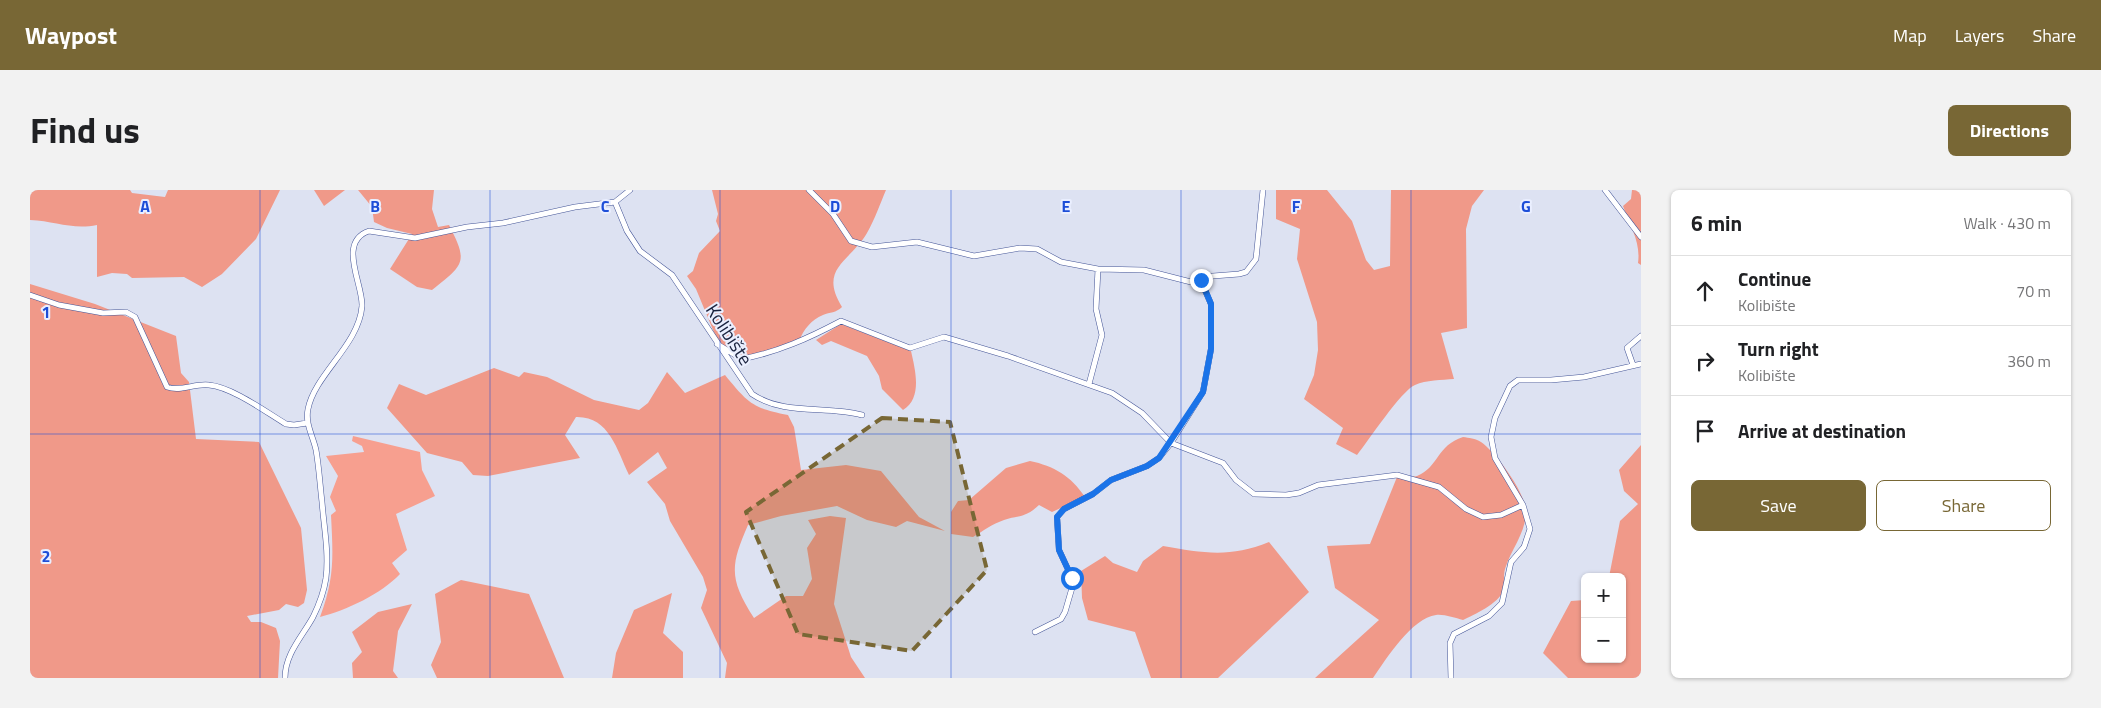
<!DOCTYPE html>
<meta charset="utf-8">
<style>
body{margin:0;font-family:"Titillium Web",sans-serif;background:#f2f2f2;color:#202124}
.controls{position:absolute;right:15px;bottom:15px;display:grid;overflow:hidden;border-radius:8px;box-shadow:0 1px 4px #0004}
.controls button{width:45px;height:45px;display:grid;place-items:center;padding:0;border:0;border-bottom:1px solid #e0e0e0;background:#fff;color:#202124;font:25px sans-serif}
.stop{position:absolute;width:15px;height:15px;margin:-11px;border:4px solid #1a73e8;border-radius:50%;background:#fff}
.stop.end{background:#1a73e8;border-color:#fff;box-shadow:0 1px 5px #0008}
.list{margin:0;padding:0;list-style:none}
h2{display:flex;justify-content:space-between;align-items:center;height:65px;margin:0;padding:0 20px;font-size:21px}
h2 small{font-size:16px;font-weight:400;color:#757577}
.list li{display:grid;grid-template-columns:32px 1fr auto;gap:15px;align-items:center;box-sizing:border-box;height:70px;padding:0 20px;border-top:1px solid #e0e0e0}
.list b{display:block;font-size:19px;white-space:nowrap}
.list p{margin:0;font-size:16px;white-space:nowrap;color:#757577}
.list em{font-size:16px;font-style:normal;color:#757577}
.actions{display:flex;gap:10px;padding:15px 20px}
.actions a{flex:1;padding:11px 0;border:1px solid #786735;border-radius:8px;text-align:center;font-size:18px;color:#786735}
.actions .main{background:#786735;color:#fff}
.icon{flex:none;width:28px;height:28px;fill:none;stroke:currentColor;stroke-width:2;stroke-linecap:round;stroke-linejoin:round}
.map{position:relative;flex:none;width:1611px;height:488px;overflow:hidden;border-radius:8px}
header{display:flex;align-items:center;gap:30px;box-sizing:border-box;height:70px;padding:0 25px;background:#786735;color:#fff}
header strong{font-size:24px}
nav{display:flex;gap:28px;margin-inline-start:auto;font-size:18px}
.intro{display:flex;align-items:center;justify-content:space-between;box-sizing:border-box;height:120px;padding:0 30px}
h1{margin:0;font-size:35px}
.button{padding:12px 22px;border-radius:8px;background:#786735;color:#fff;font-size:18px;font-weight:700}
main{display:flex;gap:30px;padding:0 30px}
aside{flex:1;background:#fff;border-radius:8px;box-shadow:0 1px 4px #0004}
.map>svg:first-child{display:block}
.green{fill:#f79f8f}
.forest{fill:#f09989}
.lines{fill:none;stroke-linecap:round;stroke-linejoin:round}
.minor-casing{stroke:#445597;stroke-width:6}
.minor{stroke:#fff;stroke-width:5}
.route{stroke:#1a73e8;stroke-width:6}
.marked{fill:#786735;fill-opacity:0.2;stroke:#786735;stroke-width:4;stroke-dasharray:10 6;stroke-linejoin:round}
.grid{fill:none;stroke:#1d4ed8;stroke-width:1;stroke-opacity:0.55}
.labels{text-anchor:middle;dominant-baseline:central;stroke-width:4;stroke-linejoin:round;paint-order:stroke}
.street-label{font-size:19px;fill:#1a223e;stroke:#eaefff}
.grid-label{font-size:16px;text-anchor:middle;font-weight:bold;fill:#1d4ed8;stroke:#eaefff;stroke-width:4;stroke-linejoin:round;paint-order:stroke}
</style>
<header>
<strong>Waypost</strong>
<nav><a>Map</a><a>Layers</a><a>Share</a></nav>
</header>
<div class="intro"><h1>Find us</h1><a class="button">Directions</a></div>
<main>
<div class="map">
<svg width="1611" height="488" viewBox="0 0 1611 488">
<rect width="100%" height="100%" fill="#dde2f2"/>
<!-- green -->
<path class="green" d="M 323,246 L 390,262 L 392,280 L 405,306 L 366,324 L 377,360 L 362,373 L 370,384 C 351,404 317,420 290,427 C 305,387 303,366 301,325 L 306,321 L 300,307 L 308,286 L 296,266 L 334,262 L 332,256 L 322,251 Z"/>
<!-- forest -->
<path class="forest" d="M 0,0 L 100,0 L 102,3 L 135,7 L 138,0 L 250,0 L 226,49 L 192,84 L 172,97 L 154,87 L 102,88 L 97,84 L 82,83 L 67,87 L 67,35 C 42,40 25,31 0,30 Z
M 284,0 L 315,0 L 294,16 Z
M 328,0 L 404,0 L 402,19 L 408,37 L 419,35 C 438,72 435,74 402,100 L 387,97 L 360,79 L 382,44 L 357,38 L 344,32 L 342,17 Z
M 682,0 L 856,0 C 850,14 845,29 837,43 C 820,72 788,78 812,117 C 806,123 800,122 793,125 C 781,130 774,139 769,151 L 712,171 L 688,152 L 666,99 L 657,86 L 663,81 L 669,63 L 690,41 L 686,31 L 688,24 Z
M 1246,0 L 1297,0 L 1322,31 L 1336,70 L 1344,80 L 1360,76 L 1361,0 L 1454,0 L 1442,16 L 1436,39 L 1437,138 L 1411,143 L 1424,189 C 1412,190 1396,190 1385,195 C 1371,201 1339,250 1327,265 L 1306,254 L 1313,238 L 1274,209 L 1284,185 L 1288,160 L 1287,132 L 1267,69 L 1270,39 L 1246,29 Z
M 1602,0 L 1611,0 L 1611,75 L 1608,73 C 1611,52 1600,36 1593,16 L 1601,9 Z
M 0,94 L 65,114 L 146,146 L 151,183 L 159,192 L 166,249 L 229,252 L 271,338 L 277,400 L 274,413 L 268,417 L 256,414 L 249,420 L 217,426 L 221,432 L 231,432 L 246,438 L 250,451 L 248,488 L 0,488 Z
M 811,134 L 881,161 C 885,179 893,208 873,220 L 852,199 L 849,186 L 837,166 L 801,151 L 792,155 L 786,150 Z
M 464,178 L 489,187 L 494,182 L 517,187 L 564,210 L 609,220 L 618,213 L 637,182 L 655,203 L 695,185 C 718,213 722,218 758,225 L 764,237 L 771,280 L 816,275 L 851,281 L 889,327 L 915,341 L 877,331 L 866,337 L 837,330 L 807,316 L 751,326 L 718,335 C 700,376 699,389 724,428 L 756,406 L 773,406 L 782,389 L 777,358 L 786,344 L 778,330 L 800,326 L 816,328 L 804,414 L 821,467 L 835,488 L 695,488 L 697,473 L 671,418 L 677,400 L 673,387 L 640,331 L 635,314 L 617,292 L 637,278 L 628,262 L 599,285 C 587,260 579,226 546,227 L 535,245 L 550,268 L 458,286 L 443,285 L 432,272 L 397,263 L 357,218 L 369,194 L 396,205 Z
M 1433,247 C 1439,248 1445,248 1451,252 C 1466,262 1499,307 1496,325 C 1494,345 1481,360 1475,379 C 1473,386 1475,394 1473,401 C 1469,413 1444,425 1433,430 C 1425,428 1414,424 1406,425 C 1382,428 1356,469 1343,488 L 1285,488 L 1349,430 L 1305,398 L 1297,356 L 1340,354 L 1367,287 C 1373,287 1381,288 1387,286 C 1408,278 1407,255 1433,247 Z
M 1611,255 L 1611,488 L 1538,488 L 1513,463 L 1541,411 L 1555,410 L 1555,469 L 1592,469 L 1592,387 L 1579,387 L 1590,331 L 1608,314 L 1594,301 L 1589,280 Z
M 1000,271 C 1024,276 1041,286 1055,307 L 1022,322 L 1009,315 C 995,328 990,325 974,330 C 962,334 953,341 943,347 L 921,344 L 921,322 L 928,311 L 939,310 L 976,278 Z
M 1239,352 L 1279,402 L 1188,488 L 1121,488 L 1105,442 L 1058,430 L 1052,408 L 1051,381 L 1075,366 L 1083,373 L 1107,382 L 1113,371 L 1133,356 C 1173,363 1200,368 1239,352 Z
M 431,390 L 499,404 L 534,488 L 407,488 L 401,475 L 411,452 L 405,404 Z
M 642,403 L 633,443 L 653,462 L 653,488 L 582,488 L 586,463 L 604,420 Z
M 382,414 L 368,441 L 363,481 L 368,488 L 323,488 L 322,473 L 332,462 L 322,442 L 348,422 Z"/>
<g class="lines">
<defs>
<path id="minor" d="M 779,0 L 803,24 L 821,51 L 842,57 L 887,52 L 944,66 L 990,58 L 1007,59 L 1031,72 L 1068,79 L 1114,80 L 1161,92 L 1183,86 L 1209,84 L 1216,82 L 1226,69 L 1233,0
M 1575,0 L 1611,47
M 585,12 L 597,41 L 610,61 L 642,85 L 722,204 C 754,226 797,215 832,225
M 0,105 L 29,115 L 73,123 L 96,122 L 105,127 L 137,197 C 151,202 165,193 179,195 C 202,197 236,222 256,234 L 264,235 L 277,233
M 687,154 L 712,169 C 748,162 779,148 811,131 L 880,158 L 914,147 L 978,166 L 1082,203 L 1112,223 L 1141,253 L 1193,273 L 1206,290 L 1224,304 L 1256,305 L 1269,303 L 1288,295 L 1367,285 L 1409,297 L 1436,319 L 1453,327 L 1471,325 L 1493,315
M 1603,175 L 1597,158 L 1611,146
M 1059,194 L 1072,145 L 1066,119 L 1068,79
M 1005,442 L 1031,429 L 1035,422 L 1042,398 L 1042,388 L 1029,360 L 1027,327 L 1034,319 L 1063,304 L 1081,290 L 1117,276 L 1129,268 L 1141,253 L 1173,202 L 1181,159 L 1181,114 L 1171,91
M 255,488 C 255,464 272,447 283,427 C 289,415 294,401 296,388 C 299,362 294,338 292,312 C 290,295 289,277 286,260 C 283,246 275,234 278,219 C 285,184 329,155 332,116 C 333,94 307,52 339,41 L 385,48 L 437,37 L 473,33 L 545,17 L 585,12 L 600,0
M 1421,488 L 1420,453 L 1424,444 L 1459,426 L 1472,413 L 1481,372 L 1494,357 L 1500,339 L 1493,315 L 1465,268 L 1461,247 L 1465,228 L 1480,196 L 1488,190 L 1521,190 L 1554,187 L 1611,174"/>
</defs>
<!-- minor casing -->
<use href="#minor" class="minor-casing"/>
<!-- minor -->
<use href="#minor" class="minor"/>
</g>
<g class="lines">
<!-- route -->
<path class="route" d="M 1042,388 L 1029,360 L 1027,327 L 1034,319 L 1063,304 L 1081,290 L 1117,276 L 1129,268 L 1173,202 L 1181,159 L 1181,114 L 1171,90"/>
</g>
<!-- marked area -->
<path class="marked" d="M 852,228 L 920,232 L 957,380 L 882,461 L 768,444 L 716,322 Z"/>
<!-- grid -->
<path class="grid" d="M 230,0 L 230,488M 460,0 L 460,488M 690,0 L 690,488M 921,0 L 921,488M 1151,0 L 1151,488M 1381,0 L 1381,488M 0,244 L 1611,244"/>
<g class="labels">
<!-- street labels -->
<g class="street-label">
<text transform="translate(700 144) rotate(57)">Kolibište</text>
</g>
</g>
<g class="grid-label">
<text x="115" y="22">A</text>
<text x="345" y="22">B</text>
<text x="575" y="22">C</text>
<text x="805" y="22">D</text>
<text x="1036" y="22">E</text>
<text x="1266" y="22">F</text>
<text x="1496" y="22">G</text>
<text x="16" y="128">1</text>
<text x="16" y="372">2</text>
</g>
</svg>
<div class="controls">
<button>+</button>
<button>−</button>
</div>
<div class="stop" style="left:1042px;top:388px"></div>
<div class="stop end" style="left:1171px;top:90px"></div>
</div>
<aside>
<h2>6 min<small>Walk · 430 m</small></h2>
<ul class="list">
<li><svg class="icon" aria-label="ahead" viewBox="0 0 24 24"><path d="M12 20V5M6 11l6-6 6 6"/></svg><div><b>Continue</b><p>Kolibište</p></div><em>70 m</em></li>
<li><svg class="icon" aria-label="right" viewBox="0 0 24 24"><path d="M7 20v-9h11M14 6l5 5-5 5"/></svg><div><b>Turn right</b><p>Kolibište</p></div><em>360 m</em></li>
<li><svg class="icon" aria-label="arrive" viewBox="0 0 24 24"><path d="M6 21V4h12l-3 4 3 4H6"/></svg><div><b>Arrive at destination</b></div></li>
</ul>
<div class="actions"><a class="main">Save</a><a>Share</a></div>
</aside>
</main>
